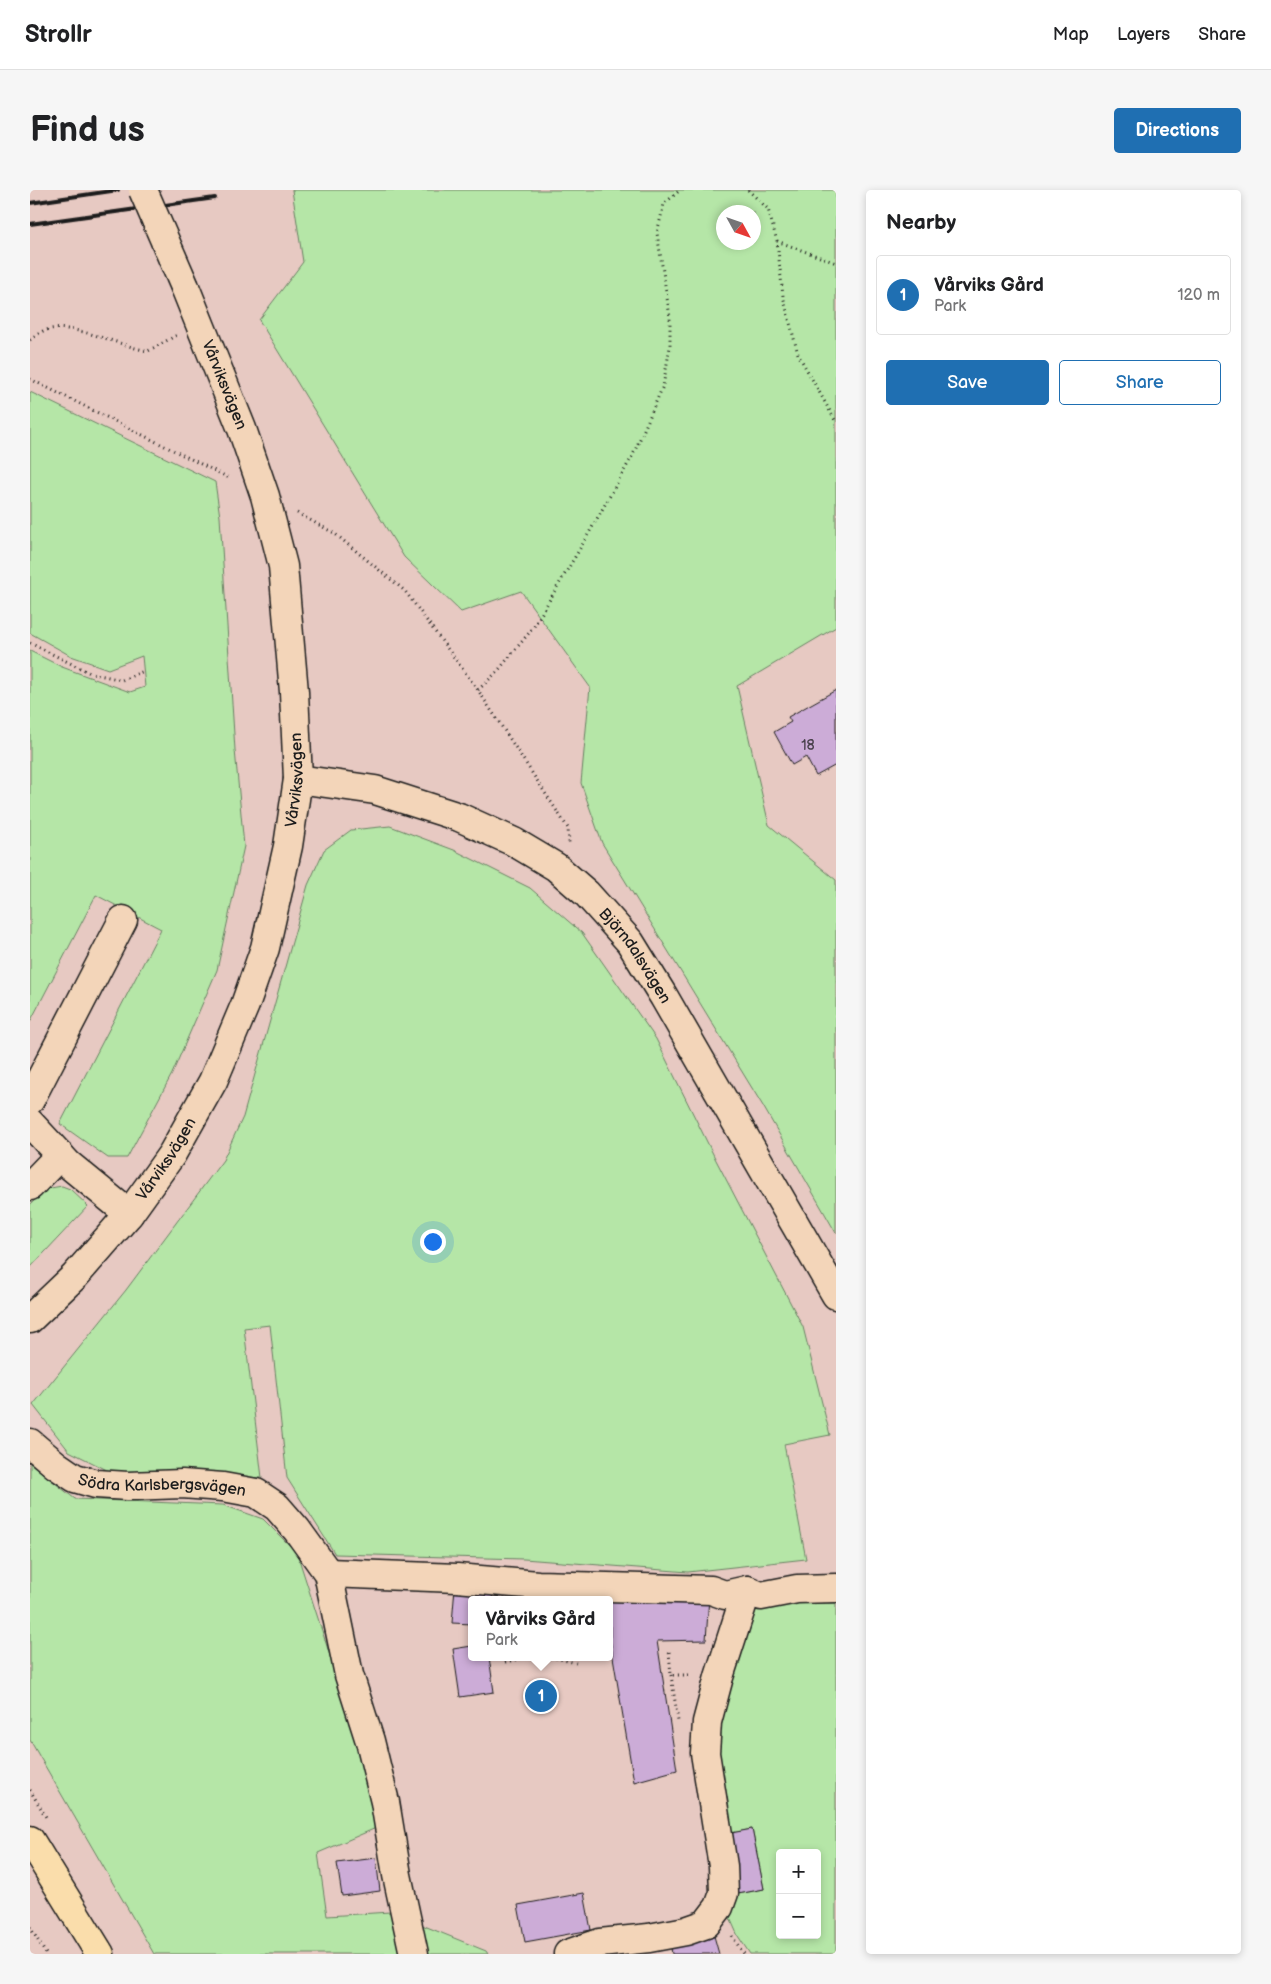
<!DOCTYPE html>
<meta charset="utf-8">
<style>
body{margin:0;font-family:"Balsamiq Sans",sans-serif;background:#f6f6f6;color:#202124}
.controls{position:absolute;right:15px;bottom:15px;display:grid;overflow:hidden;border-radius:5px;box-shadow:0 2px 8px #0003}
.controls button{width:45px;height:45px;display:grid;place-items:center;padding:0;border:0;border-bottom:1px solid #e0e0e0;background:#fff;color:#202124;font:25px sans-serif}
.compass{position:absolute;left:686px;top:15px;width:45px;height:45px;border-radius:50%;background:#fff;box-shadow:0 2px 8px #0003;rotate:130deg}
.you{position:absolute;left:402px;top:1051px;width:18px;height:18px;margin:-12px;border:4px solid #fff;border-radius:50%;background:#1a73e8;box-shadow:0 0 0 8px #1a73e833}
.badge{display:grid;place-items:center;width:32px;height:32px;border-radius:50%;background:#1f6fb2;color:#fff;font-size:16px;font-weight:700}
.pin{position:absolute;translate:-50% -50%;border:2px solid #fff;box-shadow:0 1px 5px #0006}
.popup{position:absolute;left:438px;top:1406px;width:145px;height:65px;box-sizing:border-box;display:grid;place-content:center;border-radius:5px;background:#fff;filter:drop-shadow(0 1px 4px #0005);font-size:16px;white-space:nowrap;color:#757577}
.popup b{font-size:19px;color:#202124}
.popup::after{content:'';position:absolute;left:50%;top:100%;margin-left:-10px;border:10px solid transparent;border-top-color:#fff}
.list{margin:0;padding:0;list-style:none}
h2{display:flex;justify-content:space-between;align-items:center;height:65px;margin:0;padding:0 20px;font-size:21px}
h2 small{font-size:16px;font-weight:400;color:#757577}
.list li{display:grid;grid-template-columns:32px 1fr auto;gap:15px;align-items:center;box-sizing:border-box;height:80px;margin:0 10px 10px;padding:0 10px;border:1px solid #e0e0e0;border-radius:5px}
.list b{display:block;font-size:19px;white-space:nowrap}
.list p{margin:0;font-size:16px;white-space:nowrap;color:#757577}
.list em{font-size:16px;font-style:normal;color:#757577}
.actions{display:flex;gap:10px;padding:15px 20px}
.actions a{flex:1;padding:11px 0;border:1px solid #1f6fb2;border-radius:5px;text-align:center;font-size:18px;color:#1f6fb2}
.actions .main{background:#1f6fb2;color:#fff}
.map{position:relative;flex:none;width:806px;height:1764px;overflow:hidden;border-radius:5px}
header{display:flex;align-items:center;gap:30px;box-sizing:border-box;height:70px;padding:0 25px;background:#fff;border-bottom:1px solid #e0e0e0}
header strong{font-size:24px}
nav{display:flex;gap:28px;margin-inline-start:auto;font-size:18px}
.intro{display:flex;align-items:center;justify-content:space-between;box-sizing:border-box;height:120px;padding:0 30px}
h1{margin:0;font-size:35px}
.button{padding:12px 22px;border-radius:5px;background:#1f6fb2;color:#fff;font-size:18px;font-weight:700}
main{display:flex;gap:30px;padding:0 30px}
aside{flex:1;background:#fff;border-radius:5px;box-shadow:0 2px 8px #0003}
.map>svg:first-child{display:block}
.green{fill:#b5e6a7;stroke:#688162;fill-rule:evenodd}
.building{fill:#ccacd7;stroke:#1c1c1c}
.lines{fill:none;stroke-linecap:round;stroke-linejoin:round}
.minor-casing{stroke:#1c1c1c;stroke-width:31}
.major-casing{stroke:#1c1c1c;stroke-width:31}
.path{stroke:#1c1c1c;stroke-width:3;stroke-dasharray:1 4;stroke-linecap:butt}
.minor{stroke:#f3d5b9;stroke-width:28}
.major{stroke:#faddab;stroke-width:28}
.rail{stroke:#1c1c1c;stroke-width:4}
.minor-bridge-casing{stroke:#1c1c1c;stroke-width:31;stroke-linecap:butt}
.minor-bridge{stroke:#f3d5b9;stroke-width:28}
.labels{text-anchor:middle;dominant-baseline:central;stroke-width:5;stroke-linejoin:round;paint-order:stroke}
.number-label{font-size:14px;fill:#48404b}
.street-label{font-size:16px;fill:#1c1c1c;stroke:#f3d5b9}
</style>
<header>
<strong>Strollr</strong>
<nav><a>Map</a><a>Layers</a><a>Share</a></nav>
</header>
<div class="intro"><h1>Find us</h1><a class="button">Directions</a></div>
<main>
<div class="map">
<svg width="806" height="1764" viewBox="0 0 806 1764">
<rect width="100%" height="100%" fill="#e7c9c2"/>
<filter id="ink" filterUnits="userSpaceOnUse"><feTurbulence type="fractalNoise" baseFrequency=".02" numOctaves="2"/><feDisplacementMap in="SourceGraphic" scale="10" xChannelSelector="R" yChannelSelector="G"/><feConvolveMatrix kernelMatrix="1 2 1 2 8 2 1 2 1" color-interpolation-filters="sRGB"/></filter>
<g filter="url(#ink)">
<!-- green -->
<path class="green" d="M 262,0 L 806,0 L 806,437 L 707,496 L 739,635 L 806,690 L 806,1043 L 733,916 L 572,653 L 551,593 L 560,497 L 491,401 L 431,422 L 374,367 L 229,130 L 273,72 ZM 694,22 L 724,22 L 724,52 L 694,52 Z
M 0,202 L 185,292 L 190,327 L 205,560 L 214,656 L 187,780 L 142,884 L 97,968 L 78,968 L 30,934 L 131,739 L 66,705 L 0,832 L 0,461 L 32,477 L 100,502 L 115,497 L 112,466 L 78,479 L 41,466 L 0,443 Z
M 360,636 L 424,660 L 500,698 L 552,743 L 626,849 L 686,970 L 773,1137 L 800,1245 L 754,1254 L 776,1369 L 658,1382 L 494,1369 L 305,1364 L 257,1288 L 240,1135 L 214,1138 L 232,1288 L 124,1281 L 81,1282 L 39,1261 L 3,1215 L 96,1100 L 193,970 L 213,927 L 278,695 L 294,660 L 321,640 Z
M 32,996 L 40,999 L 58,1016 L 0,1078 L 0,1015 L 15,999 Z
M 0,1273 L 45,1309 L 193,1315 L 233,1329 L 267,1363 L 329,1556 L 346,1638 L 288,1663 L 297,1726 L 360,1722 L 456,1761 L 458,1764 L 124,1764 L 0,1550 Z
M 806,1413 L 806,1764 L 720,1764 L 708,1746 L 700,1728 L 708,1704 L 734,1699 L 722,1639 L 696,1644 L 686,1571 L 687,1537 L 719,1414 ZM 750,1663 L 787,1663 L 787,1745 L 750,1745 Z"/>
<!-- building -->
<path class="building" d="M 806,500 L 806,575 L 786,586 L 776,567 L 762,575 L 744,542 L 761,532 L 758,527 Z
M 425,1398 L 463,1401 L 462,1410 L 442,1410 L 442,1434 L 422,1433 Z
M 532,1400 L 679,1407 L 676,1450 L 627,1451 L 647,1580 L 604,1592 L 580,1449 L 580,1410 L 532,1410 Z
M 442,1456 L 442,1467 L 459,1467 L 464,1502 L 430,1507 L 423,1459 Z
M 722,1639 L 734,1699 L 708,1704 L 696,1644 Z
M 346,1668 L 350,1701 L 312,1706 L 307,1673 Z
M 554,1703 L 561,1740 L 495,1752 L 488,1715 Z
M 684,1746 L 689,1764 L 642,1764 L 641,1758 Z"/>
<g class="lines">
<defs>
<g id="minor">
<path id="s1" d="M 268,589 L 345,600 L 429,627 L 484,652 L 526,677 L 557,704 L 600,752 L 634,807 L 806,1105"/>
<path d="M 0,910 L 93,730"/>
<path d="M 0,933 L 38,974 L 99,1024"/>
<path d="M 0,996 L 30,965"/>
<path id="s2" d="M 0,1129 L 45,1086 L 99,1024 L 142,964 L 183,891 L 215,815 L 235,758 L 258,656 L 268,589 L 264,502 L 253,376 L 235,306 L 212,239 L 155,97"/>
<path id="s3" d="M 0,1253 L 26,1275 L 45,1288 L 66,1294 L 98,1296 L 152,1294 L 193,1297 L 226,1303 L 247,1317 L 267,1340 L 298,1383 L 319,1485 L 340,1551 L 355,1612 L 367,1685 L 384,1764"/>
<path d="M 298,1383 L 427,1388 L 508,1395 L 681,1400 L 695,1405 L 717,1400 L 731,1406 L 767,1399 L 806,1398"/>
<path d="M 538,1764 L 570,1753 L 619,1748 L 656,1741 L 676,1734 L 689,1717 L 694,1703 L 693,1676 L 675,1563 L 677,1532 L 689,1487 L 717,1400"/>
</g>
<path id="major" d="M 0,1650 L 70,1764"/>
</defs>
<!-- minor casing -->
<use href="#minor" class="minor-casing"/>
<!-- major casing -->
<use href="#major" class="major-casing"/>
<!-- path -->
<path class="path" d="M 718,0 L 738,19 L 747,51 L 753,106 L 768,164 L 806,232
M 747,51 L 806,73
M 0,150 C 5,147 11,141 16,140 C 42,132 90,156 118,161 L 147,145
M 0,189 L 199,288
M 267,323 L 304,343 L 375,401 L 448,500 L 538,638 L 539,653
M 0,453 L 60,483 L 92,490 L 114,481
M 448,500 L 467,482 L 503,438 L 555,350 L 603,265 L 633,196 L 640,157 L 640,127 L 627,43 L 634,14 L 650,0
M 639,1462 L 641,1485 L 661,1485
M 521,1467 L 546,1473
M 475,1472 L 498,1467
M 641,1485 L 648,1531
M 0,1600 L 16,1627
M 0,1737 L 16,1764
M 702,1746 L 714,1764"/>
<!-- minor -->
<use href="#minor" class="minor"/>
<!-- major -->
<use href="#major" class="major"/>
<!-- rail -->
<path class="rail" d="M 0,13 L 88,0
M 0,34 L 185,8"/>
<defs>
<path id="minor-bridge" d="M 113,0 L 155,97"/>
</defs>
<!-- minor-bridge casing -->
<use href="#minor-bridge" class="minor-bridge-casing"/>
<!-- minor-bridge -->
<use href="#minor-bridge" class="minor-bridge"/>
</g>
</g>
<g class="labels">
<!-- number labels -->
<g class="number-label">
<text x="778" y="555">18</text>
</g>
<!-- street labels -->
<g class="street-label">
<text transform="translate(194 195) rotate(68)">Vårviksvägen</text>
<text stroke="none"><textPath href="#s2" startOffset="616">Vårviksvägen</textPath></text>
<text stroke="none"><textPath href="#s1" startOffset="395">Björndalsvägen</textPath></text>
<text stroke="none"><textPath href="#s2" startOffset="211">Vårviksvägen</textPath></text>
<text stroke="none"><textPath href="#s3" startOffset="145">Södra Karlsbergsvägen</textPath></text>
</g>
</g>
</svg>
<div class="controls">
<button>+</button>
<button>−</button>
</div>
<svg class="compass" viewBox="-18 -18 36 36"><path d="M0-13l5 13h-10z" fill="#e53935"/><path d="M0 13l5-13h-10z" fill="#757577"/></svg>
<div class="you"></div>
<div class="pin badge" style="left:511px;top:1506px">1</div>
<div class="popup"><b>Vårviks Gård</b>Park</div>
</div>
<aside>
<h2>Nearby<small></small></h2>
<ul class="list">
<li><span class="badge">1</span><div><b>Vårviks Gård</b><p>Park</p></div><em>120 m</em></li>
</ul>
<div class="actions"><a class="main">Save</a><a>Share</a></div>
</aside>
</main>
